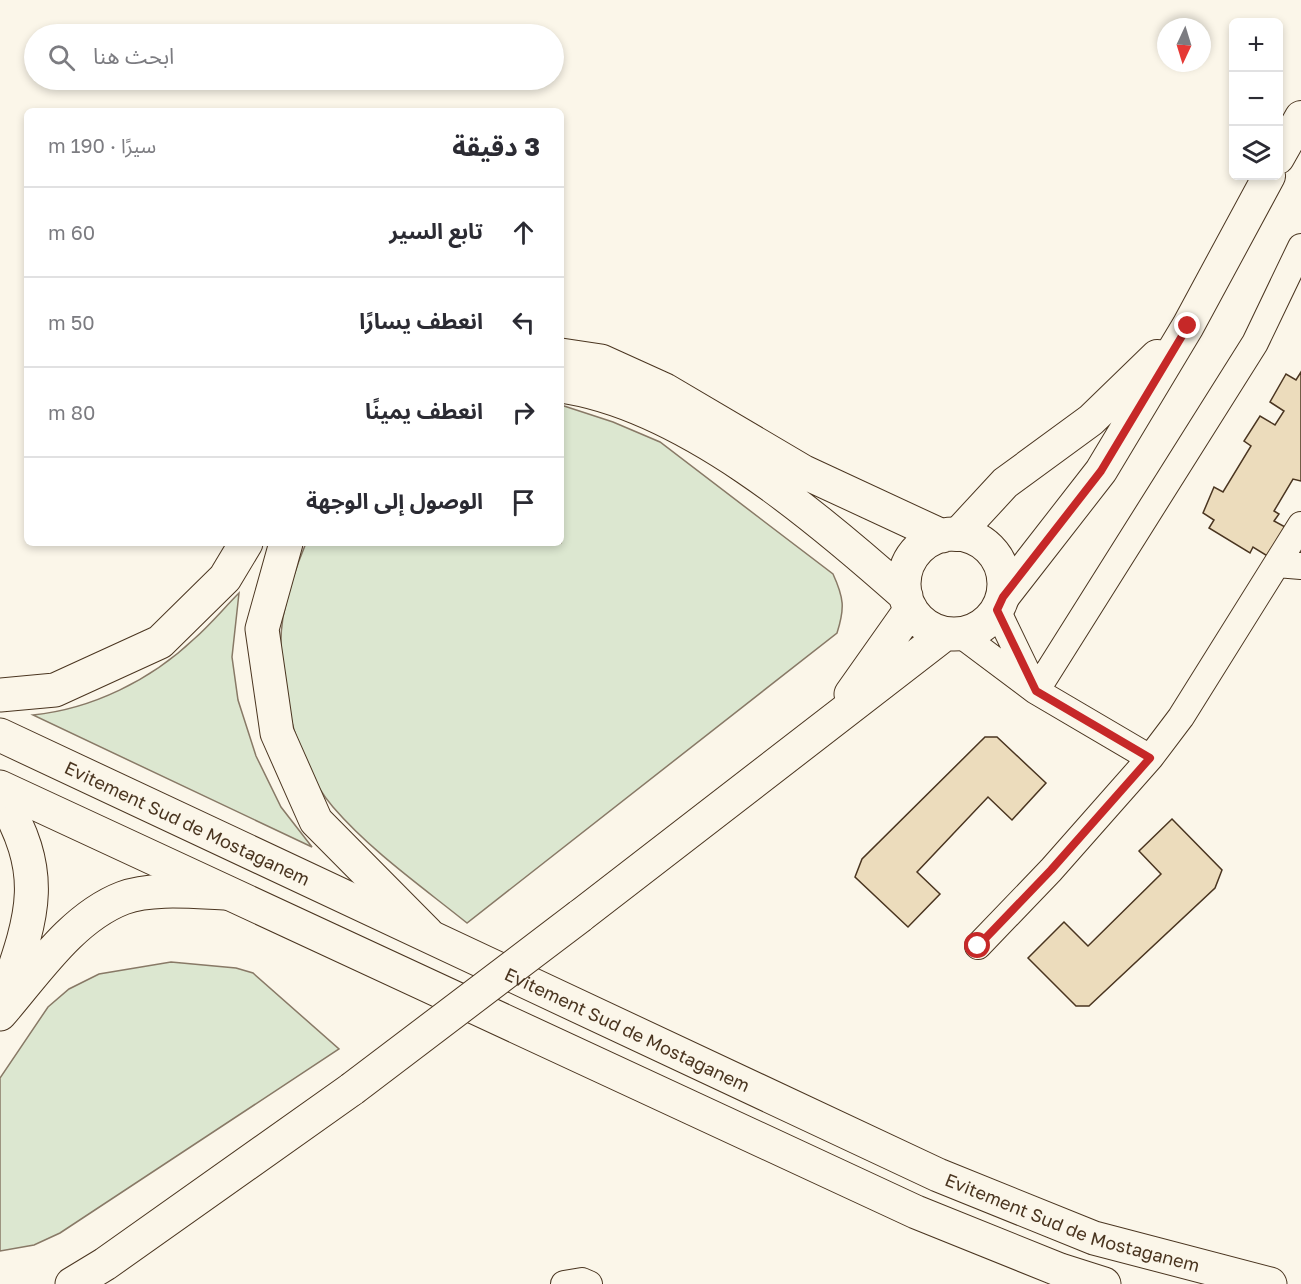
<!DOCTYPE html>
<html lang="ar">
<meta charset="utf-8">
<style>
body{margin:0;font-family:"Golos Text","Noto Sans Arabic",sans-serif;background:#f7f7f7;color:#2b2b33;direction:rtl}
.controls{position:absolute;right:18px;top:18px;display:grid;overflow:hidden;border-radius:9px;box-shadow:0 3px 9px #0003}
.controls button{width:54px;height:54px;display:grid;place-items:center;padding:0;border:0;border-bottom:2px solid #e1e1e2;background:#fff;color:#2b2b33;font:30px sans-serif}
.compass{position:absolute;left:1157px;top:18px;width:54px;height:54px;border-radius:50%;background:#fff;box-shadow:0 3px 9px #0003;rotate:184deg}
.stop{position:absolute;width:18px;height:18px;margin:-14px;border:4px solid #c62828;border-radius:50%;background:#fff}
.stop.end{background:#c62828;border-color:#fff;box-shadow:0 2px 6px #0008}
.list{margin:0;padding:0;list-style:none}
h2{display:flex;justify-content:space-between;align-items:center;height:78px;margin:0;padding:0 24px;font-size:26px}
h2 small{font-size:20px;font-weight:400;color:#7c7c81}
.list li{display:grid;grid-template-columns:39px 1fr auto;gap:18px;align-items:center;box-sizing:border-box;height:90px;padding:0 24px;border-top:2px solid #e1e1e2}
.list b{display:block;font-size:22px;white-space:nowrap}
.list em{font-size:20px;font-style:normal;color:#7c7c81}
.icon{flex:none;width:33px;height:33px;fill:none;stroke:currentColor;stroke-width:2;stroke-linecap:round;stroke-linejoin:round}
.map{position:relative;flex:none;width:1301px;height:1284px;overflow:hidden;direction:ltr}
.search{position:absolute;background:#fff;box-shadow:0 3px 9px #0003;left:24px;top:24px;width:540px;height:66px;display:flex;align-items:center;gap:15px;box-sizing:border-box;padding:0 21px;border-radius:33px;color:#7c7c81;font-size:22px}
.panel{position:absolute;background:#fff;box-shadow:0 3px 9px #0003;left:24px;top:108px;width:540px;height:438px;border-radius:9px;direction:rtl}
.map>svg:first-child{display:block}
.green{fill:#dce7d0;stroke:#887966;stroke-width:1.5}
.building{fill:#ecdcbc;stroke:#4a3520;stroke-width:1.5}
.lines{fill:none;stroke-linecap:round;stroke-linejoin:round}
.minor-casing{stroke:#4a3520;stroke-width:28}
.tertiary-casing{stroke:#4a3520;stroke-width:34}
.secondary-casing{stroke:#4a3520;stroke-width:35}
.trunk-casing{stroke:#4a3520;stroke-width:35}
.minor{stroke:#fbf6e9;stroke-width:26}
.tertiary{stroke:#fbf6e9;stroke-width:32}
.secondary{stroke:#fbf6e9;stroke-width:33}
.trunk{stroke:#fbf6e9;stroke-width:33}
.secondary-bridge-casing{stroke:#4a3520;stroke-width:35;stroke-linecap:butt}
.secondary-bridge{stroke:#fbf6e9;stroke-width:33}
.route{stroke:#c62828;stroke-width:8}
.labels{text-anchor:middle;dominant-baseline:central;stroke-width:4.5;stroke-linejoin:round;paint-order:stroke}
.street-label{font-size:18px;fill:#4a3520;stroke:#fbf6e9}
</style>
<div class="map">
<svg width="1301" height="1284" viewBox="0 0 1301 1284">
<rect width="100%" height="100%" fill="#fbf6e9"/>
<!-- green -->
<path class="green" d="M 561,405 L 613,422 L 660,442 L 833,574 C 844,598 845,608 837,633 L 467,923 C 421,886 371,851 333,807 C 295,763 274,673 283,617 C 288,591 296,567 306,543 L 561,543 Z
M 239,593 L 232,657 L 238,700 L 256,756 L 281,807 L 312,847 L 33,715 C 92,709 151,680 194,639 C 210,625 224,608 239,593 Z
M 171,962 L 236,968 L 253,973 L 339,1049 L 60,1233 L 34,1245 L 0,1251 L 0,1078 L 48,1007 L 69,989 L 99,974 Z"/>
<!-- building -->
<path class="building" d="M 1301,372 L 1301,481 L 1293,479 L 1274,511 L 1279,514 L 1274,521 L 1287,528 L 1269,557 L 1253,547 L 1250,553 L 1209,528 L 1214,520 L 1203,513 L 1214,487 L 1223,492 L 1251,446 L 1244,441 L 1260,416 L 1275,425 L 1284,411 L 1270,402 L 1286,374 L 1296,380 Z
M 985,737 L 997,737 L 1046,783 L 1012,820 L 988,797 L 917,872 L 940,894 L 908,927 L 855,877 L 862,859 Z
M 1172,819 L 1222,870 L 1215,888 L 1089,1006 L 1076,1006 L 1028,958 L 1064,922 L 1088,946 L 1161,874 L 1139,851 Z"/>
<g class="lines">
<defs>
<path id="minor" d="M 1277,564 L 1301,566
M 960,634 L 1036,691 L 997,610
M 1150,758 L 1181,717 L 1301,525
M 978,946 L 1051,870 L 1150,758 L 1036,691 L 1255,343 L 1301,247
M 564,1284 L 582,1281 L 589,1284"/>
<path id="tertiary" d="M 1278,158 L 1301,117
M 957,535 L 1005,483 L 1091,420 L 1157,356
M 1003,597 L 1101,471 L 1188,326 L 1269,176"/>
<path id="secondary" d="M 561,355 L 601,361 L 665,390 L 804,472 L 942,536
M 561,386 C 684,404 815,515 906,596
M904 584a50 50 0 1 1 100 0a50 50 0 1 1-100 0Z
M 286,543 L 262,629 L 277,733 L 316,821 L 427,933
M 851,694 L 911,609
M 0,695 L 55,690 L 160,642 L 225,578 L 246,543
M 0,794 C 49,875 33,915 4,999
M 580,916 L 945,634
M 0,1014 C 35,974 71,918 123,898 C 151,887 197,892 227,893
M 72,1284 L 105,1264 L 352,1089"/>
<g id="trunk">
<path id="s1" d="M 0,735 L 938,1175 L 1094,1238 L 1270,1284"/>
<path d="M 0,787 L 916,1212 L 1060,1270 L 1104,1284"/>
</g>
</defs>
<!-- minor casing -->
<use href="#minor" class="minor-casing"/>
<!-- tertiary casing -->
<use href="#tertiary" class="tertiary-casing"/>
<!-- secondary casing -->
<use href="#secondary" class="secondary-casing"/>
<!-- trunk casing -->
<use href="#trunk" class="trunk-casing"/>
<!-- minor -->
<use href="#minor" class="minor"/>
<!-- tertiary -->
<use href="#tertiary" class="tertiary"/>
<!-- secondary -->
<use href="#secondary" class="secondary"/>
<!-- trunk -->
<use href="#trunk" class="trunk"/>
<defs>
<path id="secondary-bridge" d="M 352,1089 L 580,916"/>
</defs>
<!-- secondary-bridge casing -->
<use href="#secondary-bridge" class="secondary-bridge-casing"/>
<!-- secondary-bridge -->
<use href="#secondary-bridge" class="secondary-bridge"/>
</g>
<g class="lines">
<!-- route -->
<path class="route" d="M 978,946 L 1051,870 L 1150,758 L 1036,691 L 997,610 L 1003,597 L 1101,471 L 1188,326"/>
</g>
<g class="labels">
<!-- street labels -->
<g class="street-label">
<text stroke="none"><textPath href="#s1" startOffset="207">Evitement Sud de Mostaganem</textPath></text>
<text stroke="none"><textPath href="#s1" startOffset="693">Evitement Sud de Mostaganem</textPath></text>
<text stroke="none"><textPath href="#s1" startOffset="1179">Evitement Sud de Mostaganem</textPath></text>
</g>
</g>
</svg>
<div class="controls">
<button>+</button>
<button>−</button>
<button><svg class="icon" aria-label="layers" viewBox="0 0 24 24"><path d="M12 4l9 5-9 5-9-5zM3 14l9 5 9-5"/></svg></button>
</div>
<svg class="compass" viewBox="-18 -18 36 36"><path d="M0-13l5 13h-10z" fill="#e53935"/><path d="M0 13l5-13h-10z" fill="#7c7c81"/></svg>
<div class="stop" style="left:978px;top:946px"></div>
<div class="stop end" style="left:1188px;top:326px"></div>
<div class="search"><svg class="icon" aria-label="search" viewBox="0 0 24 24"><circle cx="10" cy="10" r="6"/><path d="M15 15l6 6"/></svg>ابحث هنا</div>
<section class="panel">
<h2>3 دقيقة<small>سيرًا · 190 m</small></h2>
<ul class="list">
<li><svg class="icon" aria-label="ahead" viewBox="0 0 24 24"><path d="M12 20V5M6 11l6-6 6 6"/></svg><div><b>تابع السير</b></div><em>60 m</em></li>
<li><svg class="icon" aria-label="left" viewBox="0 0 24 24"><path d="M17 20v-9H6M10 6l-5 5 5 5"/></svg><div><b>انعطف يسارًا</b></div><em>50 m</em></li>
<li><svg class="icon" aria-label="right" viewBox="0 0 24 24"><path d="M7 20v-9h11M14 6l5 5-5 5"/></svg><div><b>انعطف يمينًا</b></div><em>80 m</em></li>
<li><svg class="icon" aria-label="arrive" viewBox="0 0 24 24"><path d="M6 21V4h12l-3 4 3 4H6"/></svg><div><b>الوصول إلى الوجهة</b></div></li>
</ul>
</section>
</div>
